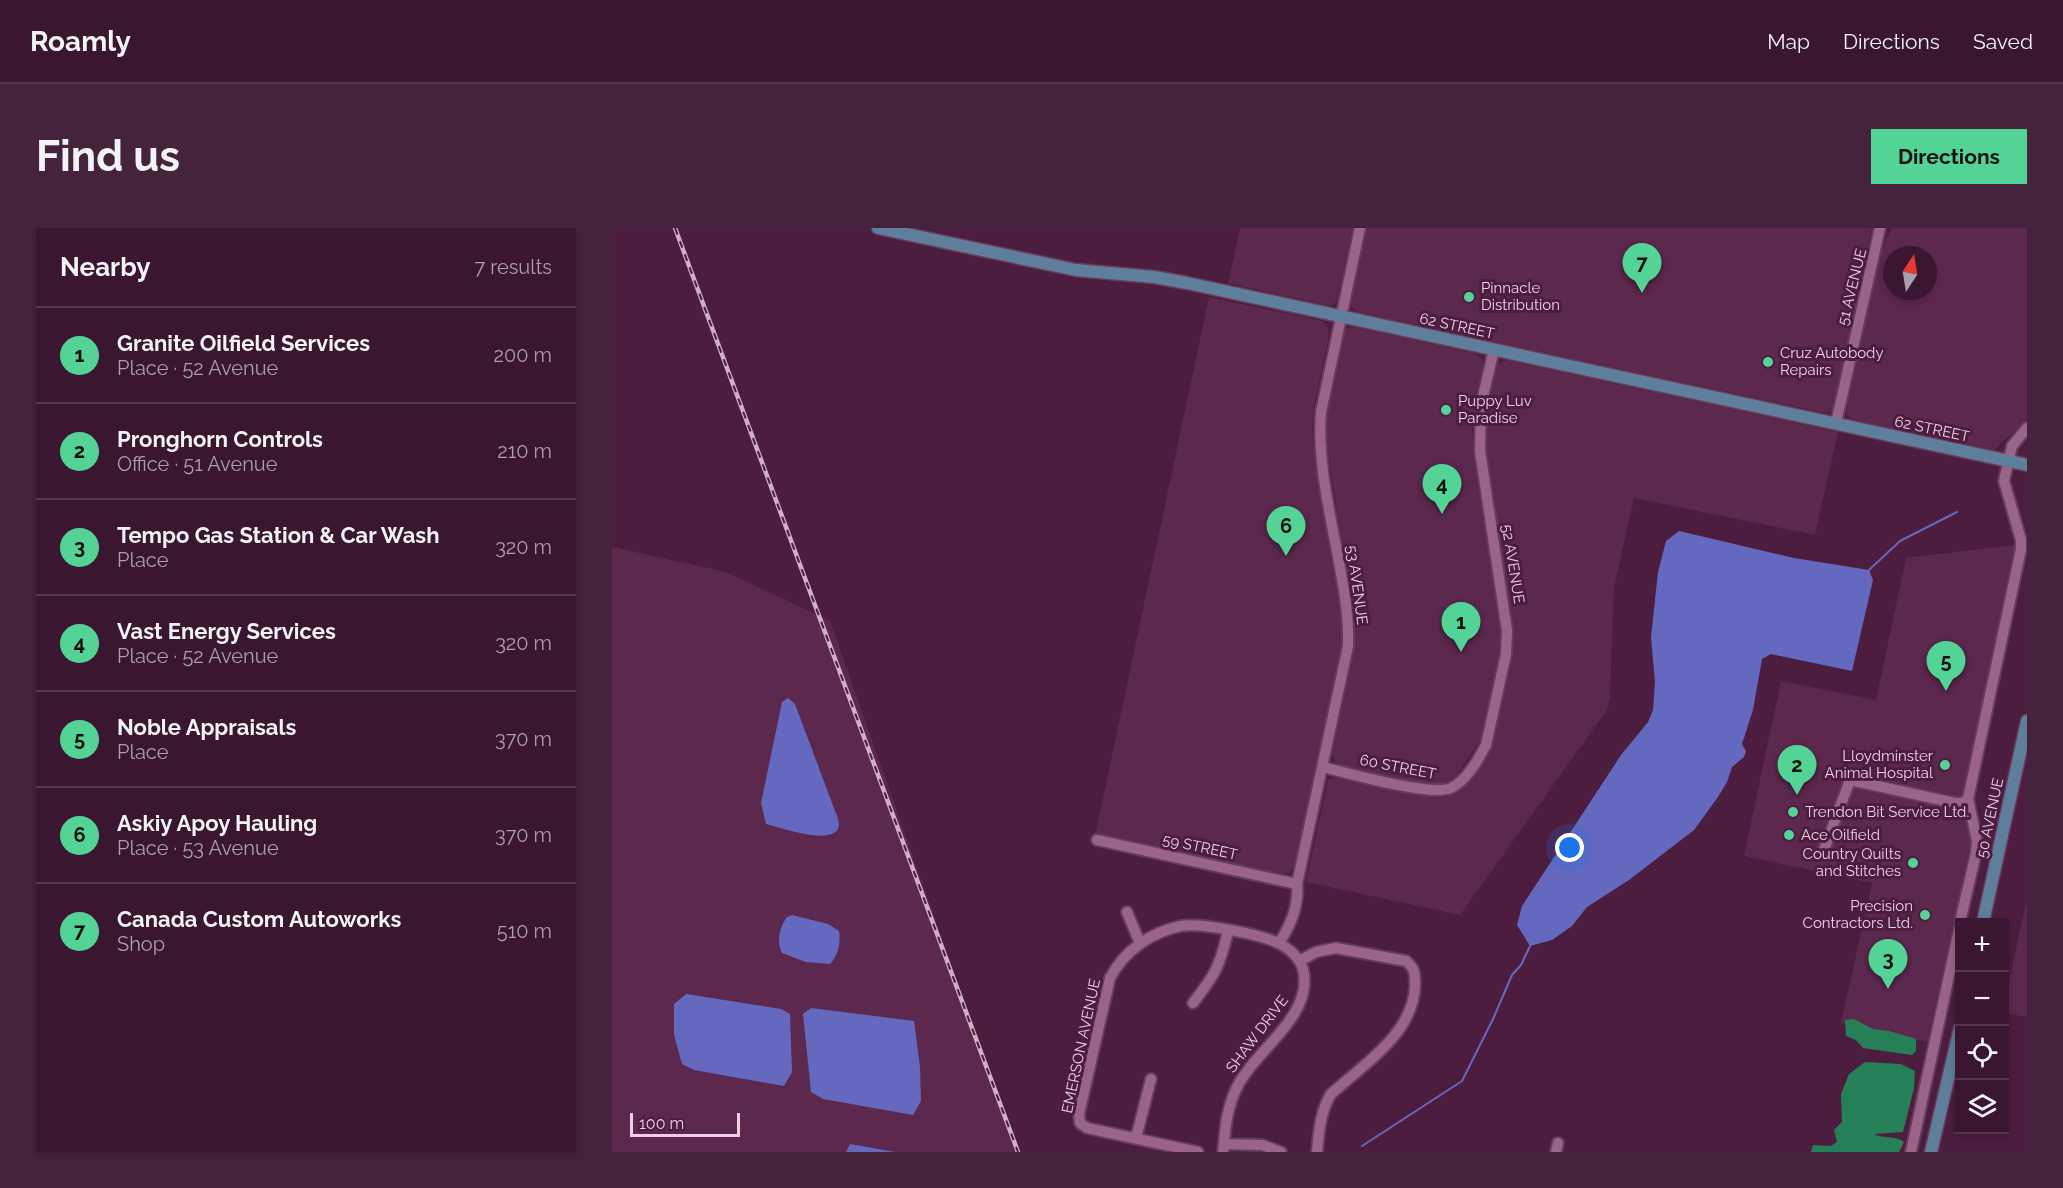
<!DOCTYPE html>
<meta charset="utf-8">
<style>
body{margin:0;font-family:Raleway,sans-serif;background:#45233c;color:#f1f3f6}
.controls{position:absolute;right:18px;bottom:18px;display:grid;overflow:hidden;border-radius:0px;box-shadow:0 3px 9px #0003}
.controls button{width:54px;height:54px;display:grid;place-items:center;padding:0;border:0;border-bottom:2px solid #54354c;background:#3a1630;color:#f1f3f6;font:30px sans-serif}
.compass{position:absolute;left:1271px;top:18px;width:54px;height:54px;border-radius:50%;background:#3a1630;box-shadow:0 3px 9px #0003;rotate:12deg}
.scale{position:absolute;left:18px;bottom:15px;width:110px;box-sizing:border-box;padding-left:6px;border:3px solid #eecfe3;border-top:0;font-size:16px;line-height:21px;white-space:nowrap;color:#eecfe3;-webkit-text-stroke:4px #4d1d40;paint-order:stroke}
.you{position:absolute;left:958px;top:620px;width:21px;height:21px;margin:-15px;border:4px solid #fff;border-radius:50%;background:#1a73e8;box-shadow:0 0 0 9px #1a73e833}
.badge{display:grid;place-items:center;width:39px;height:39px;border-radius:50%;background:#54d396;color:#111;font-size:20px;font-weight:700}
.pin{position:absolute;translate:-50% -50px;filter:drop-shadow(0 2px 3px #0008)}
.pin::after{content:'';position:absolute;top:32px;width:21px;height:18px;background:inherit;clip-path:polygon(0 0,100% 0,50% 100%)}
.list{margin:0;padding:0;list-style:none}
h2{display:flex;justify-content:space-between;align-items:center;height:78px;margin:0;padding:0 24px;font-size:26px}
h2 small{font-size:20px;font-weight:400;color:#ab9fab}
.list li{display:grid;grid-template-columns:39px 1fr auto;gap:18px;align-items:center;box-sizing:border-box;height:96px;padding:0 24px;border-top:2px solid #54354c}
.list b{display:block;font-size:22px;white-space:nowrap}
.list p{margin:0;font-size:20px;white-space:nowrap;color:#ab9fab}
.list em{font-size:20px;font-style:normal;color:#ab9fab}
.icon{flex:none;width:33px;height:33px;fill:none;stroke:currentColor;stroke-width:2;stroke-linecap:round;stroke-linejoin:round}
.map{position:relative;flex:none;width:1415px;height:924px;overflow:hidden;border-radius:0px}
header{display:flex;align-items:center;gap:36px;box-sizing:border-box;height:84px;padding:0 30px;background:#3a1630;border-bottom:2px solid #54354c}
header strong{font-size:28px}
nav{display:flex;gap:33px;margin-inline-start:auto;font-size:21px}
.intro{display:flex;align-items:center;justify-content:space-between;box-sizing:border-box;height:144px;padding:0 36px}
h1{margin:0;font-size:42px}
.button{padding:15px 27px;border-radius:0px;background:#54d396;color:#111;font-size:21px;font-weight:700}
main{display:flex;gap:36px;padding:0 36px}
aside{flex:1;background:#3a1630;border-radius:0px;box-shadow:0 3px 9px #0003}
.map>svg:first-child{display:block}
.built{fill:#5d284e;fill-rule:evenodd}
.forest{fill:#258057}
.water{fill:#6468bf}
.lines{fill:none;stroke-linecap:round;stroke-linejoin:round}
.stream{stroke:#6468bf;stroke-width:2}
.minor-casing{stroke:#663c5b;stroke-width:14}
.major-casing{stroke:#663c5b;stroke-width:15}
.minor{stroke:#9a6489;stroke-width:10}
.major{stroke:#5f7e9b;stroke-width:12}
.rail-casing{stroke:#d1afc5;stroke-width:4.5}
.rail{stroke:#4d1d40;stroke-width:2;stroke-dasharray:7;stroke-linecap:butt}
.poi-dot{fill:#54d396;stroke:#4d1d40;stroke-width:2}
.labels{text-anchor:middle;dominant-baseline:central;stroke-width:6;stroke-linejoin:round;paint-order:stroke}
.street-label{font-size:15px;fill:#eecfe3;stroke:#4d1d40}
.poi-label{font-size:15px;fill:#eecfe3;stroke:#4d1d40;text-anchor:start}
</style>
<header>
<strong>Roamly</strong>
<nav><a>Map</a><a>Directions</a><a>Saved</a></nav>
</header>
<div class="intro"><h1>Find us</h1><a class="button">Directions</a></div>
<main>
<aside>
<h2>Nearby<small>7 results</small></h2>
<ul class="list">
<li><span class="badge">1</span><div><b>Granite Oilfield Services</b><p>Place · 52 Avenue</p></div><em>200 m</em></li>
<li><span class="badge">2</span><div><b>Pronghorn Controls</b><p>Office · 51 Avenue</p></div><em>210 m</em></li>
<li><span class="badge">3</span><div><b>Tempo Gas Station &amp; Car Wash</b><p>Place</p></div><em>320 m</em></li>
<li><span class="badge">4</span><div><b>Vast Energy Services</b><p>Place · 52 Avenue</p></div><em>320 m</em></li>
<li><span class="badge">5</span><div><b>Noble Appraisals</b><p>Place</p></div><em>370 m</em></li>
<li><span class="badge">6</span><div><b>Askiy Apoy Hauling</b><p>Place · 53 Avenue</p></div><em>370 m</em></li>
<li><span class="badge">7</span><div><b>Canada Custom Autoworks</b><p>Shop</p></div><em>510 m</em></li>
</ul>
</aside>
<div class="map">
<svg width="1415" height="924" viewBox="0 0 1415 924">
<rect width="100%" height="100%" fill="#4d1d40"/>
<!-- built -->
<path class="built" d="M 628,0 L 741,0 L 725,71 L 722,77 L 714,77 L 616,55 Z
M 753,0 L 1260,0 L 1223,176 L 1219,183 L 1213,185 L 745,84 L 739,78 L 738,71 Z
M 1280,0 L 1415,0 L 1415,192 L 1382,222 L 1241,192 L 1234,186 L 1264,40 L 1274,11 ZM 1280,27 L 1316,27 L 1316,63 L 1280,63 Z
M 597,69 L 710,93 L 715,98 L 717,107 L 702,178 L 700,203 L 708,267 L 731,393 L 729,420 L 682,639 L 676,645 L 668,646 L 483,608 Z
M 741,99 L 862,125 L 871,132 L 871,139 L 862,174 L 860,202 L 863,239 L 889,401 L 887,426 L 869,511 L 844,548 L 834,556 L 822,558 L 729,538 L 723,533 L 720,526 L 741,422 L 743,397 L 713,206 L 712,190 L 730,107 L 735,100 Z
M 894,132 L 1226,204 L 1203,307 L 1022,270 L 1002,360 L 998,469 L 995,482 L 848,687 L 694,654 L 716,552 L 725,549 L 816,568 L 835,569 L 850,560 L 873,532 L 881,516 L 900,413 L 896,372 L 872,228 L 873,177 L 883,138 Z
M 1403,317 L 1404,323 L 1349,585 L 1361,606 L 1315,814 L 1229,795 L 1260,655 L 1132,628 L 1169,453 L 1264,472 L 1294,330 Z
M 0,319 L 114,344 L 218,393 L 405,924 L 0,924 Z
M 1415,670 L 1415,789 L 1393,785 L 1392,777 Z"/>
<!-- forest -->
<path class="forest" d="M 1242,791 L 1261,801 L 1277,803 L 1304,811 L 1304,823 L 1300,827 L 1251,820 L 1244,812 L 1234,808 L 1233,792 Z
M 1253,834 L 1289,836 L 1303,843 L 1302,860 L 1291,904 L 1262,906 C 1272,911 1283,907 1292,914 L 1287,924 L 1199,924 L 1201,917 L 1219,918 L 1225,914 L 1222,902 L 1230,894 L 1229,866 L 1237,846 Z"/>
<!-- water -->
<path class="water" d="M 1067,303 L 1182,330 L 1257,342 L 1261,352 L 1240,443 L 1159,426 L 1150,431 L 1141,482 L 1130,516 L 1134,523 L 1132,529 L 1120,539 L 1115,554 L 1106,569 L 1082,602 L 1017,652 L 975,679 L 960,698 L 940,712 L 918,718 L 905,697 L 910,678 L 1009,527 L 1036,494 L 1041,482 L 1043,454 L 1039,409 L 1046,344 L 1054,313 Z
M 176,470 L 183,476 L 223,583 C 225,587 227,593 227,597 C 225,620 167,599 154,596 L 149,575 L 170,474 Z
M 180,687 L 216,696 L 227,703 C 229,715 226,728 218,736 L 194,734 L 170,725 C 164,714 168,698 175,689 Z
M 74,766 L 169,781 L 178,786 L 180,844 L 172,858 L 82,842 L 70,836 L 62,807 L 62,776 Z
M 199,780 L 302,793 L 308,839 L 309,873 L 301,887 L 211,871 L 199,864 L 191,786 Z
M 238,916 L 283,924 L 234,924 Z"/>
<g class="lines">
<!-- stream -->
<path class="stream" d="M 1257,342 L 1288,313 L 1345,284
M 750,918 L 850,853 L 881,791 L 900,747 L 909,737 L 918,718"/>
<defs>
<path id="minor" d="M 1224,195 L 1268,0
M 711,539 C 735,545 820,569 839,560 C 855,552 866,532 874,517 L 894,426 L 895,403 L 868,223 L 869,177 L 882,121
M 485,612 L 685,656
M 1212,622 L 1238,552 L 1343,575 L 1350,575 L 1356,571
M 515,684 L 528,715
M 1348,694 L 1364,625 L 1365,613 L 1356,571 L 1409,321 L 1409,312 L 1392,253 L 1400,218 L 1415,200
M 667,715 C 679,697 687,677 685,656 L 736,418 C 737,391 733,367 728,340 C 719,289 705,236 709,184 L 748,0
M 689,732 L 704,724 L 724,720 L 794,733 C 803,740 803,746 803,758 C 801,806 752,836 719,866 C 708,884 707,904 705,924
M 581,775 C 603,747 608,738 616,703
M 524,910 L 539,851
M 612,916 L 650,917 L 669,924
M 586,924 L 475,900 L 468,895 L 467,886 L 498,750 C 512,723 539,704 569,698 C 587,694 652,707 668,716 C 681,723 690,732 692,746 C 698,794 638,824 622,866 C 614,885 613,904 611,924
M 944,924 L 946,915
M 1299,924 L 1348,697"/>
<path id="major" d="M 266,0 L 464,42 L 542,49 L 575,55 L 1415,237
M 1371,694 L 1415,493
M 1319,924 L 1348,800"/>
</defs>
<!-- minor casing -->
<use href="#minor" class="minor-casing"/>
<!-- major casing -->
<use href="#major" class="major-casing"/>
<!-- minor -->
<use href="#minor" class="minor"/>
<!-- major -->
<use href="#major" class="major"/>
<defs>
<path id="rail" d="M 63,0 L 406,924"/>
</defs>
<!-- rail casing -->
<use href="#rail" class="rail-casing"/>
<!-- rail -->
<use href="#rail" class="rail"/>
</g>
<!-- markers -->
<g class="poi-dot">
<circle cx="857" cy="69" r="6"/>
<circle cx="1156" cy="134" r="6"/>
<circle cx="834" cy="182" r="6"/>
<circle cx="1333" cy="537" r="6"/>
<circle cx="1181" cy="584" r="6"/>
<circle cx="1177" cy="607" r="6"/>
<circle cx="1301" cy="635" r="6"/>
<circle cx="1313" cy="687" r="6"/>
</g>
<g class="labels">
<!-- street labels -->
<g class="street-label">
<text transform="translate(1240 59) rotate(-76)">51 AVENUE</text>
<text transform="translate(845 98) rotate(12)">62 STREET</text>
<text transform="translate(1320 201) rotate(12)">62 STREET</text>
<text transform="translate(901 336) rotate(81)">52 AVENUE</text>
<text transform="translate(745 357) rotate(82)">53 AVENUE</text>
<text transform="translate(786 539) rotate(11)">60 STREET</text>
<text transform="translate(1378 590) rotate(-78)">50 AVENUE</text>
<text transform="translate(588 619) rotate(12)">59 STREET</text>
<text transform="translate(645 806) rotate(-53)">SHAW DRIVE</text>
<text transform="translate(469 818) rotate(-78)">EMERSON AVENUE</text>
</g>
<!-- poi labels -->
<g class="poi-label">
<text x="869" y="60">Pinnacle<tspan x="869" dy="17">Distribution</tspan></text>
<text x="1168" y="125">Cruz Autobody<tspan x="1168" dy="17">Repairs</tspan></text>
<text x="846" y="173">Puppy Luv<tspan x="846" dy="17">Paradise</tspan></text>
<text x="1321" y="528" text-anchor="end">Lloydminster<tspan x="1321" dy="17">Animal Hospital</tspan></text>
<text x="1193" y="584">Trendon Bit Service Ltd.</text>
<text x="1189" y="607">Ace Oilfield</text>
<text x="1289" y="626" text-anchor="end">Country Quilts<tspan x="1289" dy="17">and Stitches</tspan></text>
<text x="1301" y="678" text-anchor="end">Precision<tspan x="1301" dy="17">Contractors Ltd.</tspan></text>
</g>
</g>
</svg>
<div class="controls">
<button>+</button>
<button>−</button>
<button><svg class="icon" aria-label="locate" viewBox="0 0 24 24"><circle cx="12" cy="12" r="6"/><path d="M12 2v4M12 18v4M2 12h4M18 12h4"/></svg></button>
<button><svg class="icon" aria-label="layers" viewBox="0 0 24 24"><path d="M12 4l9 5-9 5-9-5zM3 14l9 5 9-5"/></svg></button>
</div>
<svg class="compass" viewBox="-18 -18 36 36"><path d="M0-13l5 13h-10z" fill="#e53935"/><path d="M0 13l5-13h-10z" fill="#ab9fab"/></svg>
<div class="scale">100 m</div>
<div class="you"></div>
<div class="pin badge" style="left:849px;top:424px">1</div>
<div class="pin badge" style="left:1185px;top:567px">2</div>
<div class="pin badge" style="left:1276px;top:761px">3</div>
<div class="pin badge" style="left:830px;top:286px">4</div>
<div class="pin badge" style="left:1334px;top:463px">5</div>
<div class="pin badge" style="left:674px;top:328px">6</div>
<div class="pin badge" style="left:1030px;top:65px">7</div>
</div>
</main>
